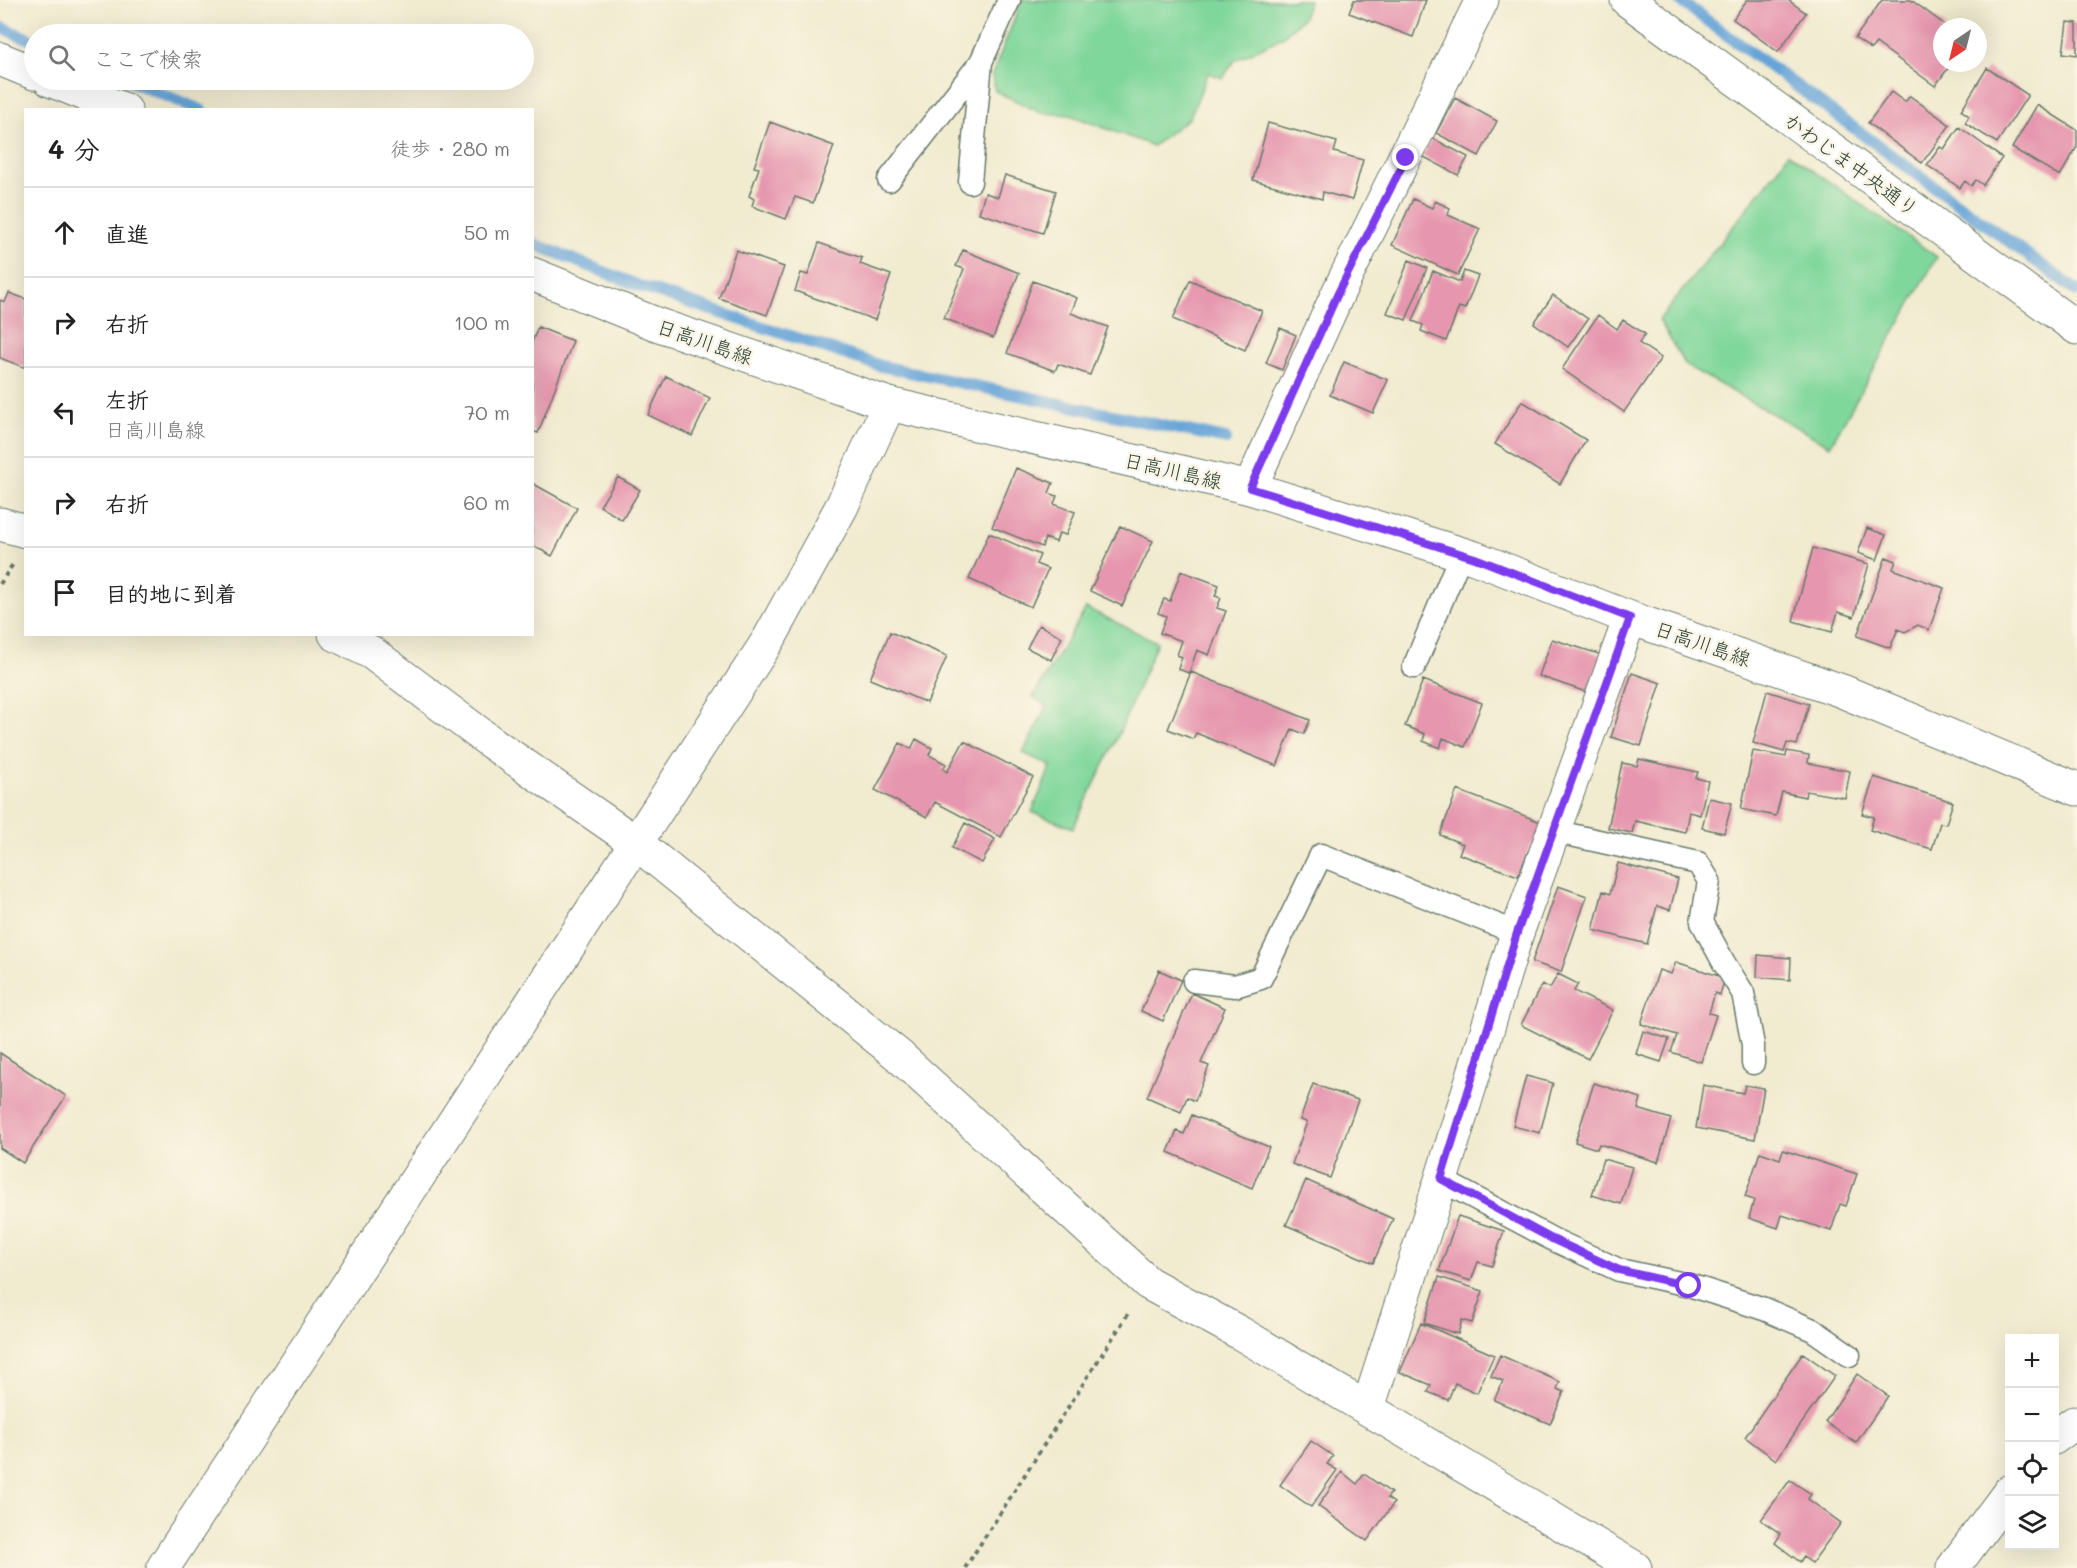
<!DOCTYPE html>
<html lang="ja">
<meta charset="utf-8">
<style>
body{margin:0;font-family:Mali,"Klee One",sans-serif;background:#f2f2f2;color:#222}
.controls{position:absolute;right:18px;bottom:18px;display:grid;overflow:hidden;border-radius:0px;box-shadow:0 6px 24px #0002}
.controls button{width:54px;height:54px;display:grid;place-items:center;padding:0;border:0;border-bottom:2px solid #e0e0e0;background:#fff;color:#222;font:30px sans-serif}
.compass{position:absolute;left:1933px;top:18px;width:54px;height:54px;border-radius:50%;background:#fff;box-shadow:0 6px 24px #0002;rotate:215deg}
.stop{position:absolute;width:18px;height:18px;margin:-14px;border:4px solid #7c3aed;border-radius:50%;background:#fff}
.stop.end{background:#7c3aed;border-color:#fff;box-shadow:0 2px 6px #0008}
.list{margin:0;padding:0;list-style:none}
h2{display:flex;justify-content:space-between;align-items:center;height:78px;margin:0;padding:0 24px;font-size:26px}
h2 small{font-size:20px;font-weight:400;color:#767676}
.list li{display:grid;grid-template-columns:39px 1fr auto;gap:18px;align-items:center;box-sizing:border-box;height:90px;padding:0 24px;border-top:2px solid #e0e0e0}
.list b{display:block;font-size:22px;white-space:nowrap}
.list p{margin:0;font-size:20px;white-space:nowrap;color:#767676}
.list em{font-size:20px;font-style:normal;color:#767676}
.icon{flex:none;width:33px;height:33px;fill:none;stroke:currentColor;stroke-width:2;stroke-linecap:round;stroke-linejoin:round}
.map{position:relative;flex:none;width:2077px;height:1568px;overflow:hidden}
.search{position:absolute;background:#fff;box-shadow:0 6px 24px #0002;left:24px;top:24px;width:510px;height:66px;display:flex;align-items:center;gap:15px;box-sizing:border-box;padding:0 21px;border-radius:33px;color:#767676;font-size:22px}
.panel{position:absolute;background:#fff;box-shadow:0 6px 24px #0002;left:24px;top:108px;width:510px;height:528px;border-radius:0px}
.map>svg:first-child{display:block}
.green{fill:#80d79b;stroke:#508a68;stroke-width:1.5}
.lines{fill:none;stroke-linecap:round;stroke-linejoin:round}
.stream{stroke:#66a4d8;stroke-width:12}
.building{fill:#e697af}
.lane-casing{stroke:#687a6b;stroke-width:25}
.street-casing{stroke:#687a6b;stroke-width:35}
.secondary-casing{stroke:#687a6b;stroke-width:35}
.primary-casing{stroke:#687a6b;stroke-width:35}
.path{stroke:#687a6b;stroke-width:4;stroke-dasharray:4.5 4.5;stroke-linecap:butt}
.lane{stroke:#fff;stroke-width:22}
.street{stroke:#fff;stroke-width:33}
.secondary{stroke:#fff;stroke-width:33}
.primary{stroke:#fff;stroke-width:33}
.route{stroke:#7c3aed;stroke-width:8}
.labels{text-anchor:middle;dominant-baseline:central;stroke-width:5;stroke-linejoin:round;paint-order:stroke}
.street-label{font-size:20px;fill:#1f3d34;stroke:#fcf5e5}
</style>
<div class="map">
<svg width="2077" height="1568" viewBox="0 0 2077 1568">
<rect width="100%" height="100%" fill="#fcf5e5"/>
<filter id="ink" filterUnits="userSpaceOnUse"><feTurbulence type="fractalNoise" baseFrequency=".0167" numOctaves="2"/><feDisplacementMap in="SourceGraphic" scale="12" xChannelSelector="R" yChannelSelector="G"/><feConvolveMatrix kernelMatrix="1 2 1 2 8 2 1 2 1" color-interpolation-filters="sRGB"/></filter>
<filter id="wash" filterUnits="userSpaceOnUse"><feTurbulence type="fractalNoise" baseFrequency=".008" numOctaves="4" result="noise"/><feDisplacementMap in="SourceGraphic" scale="24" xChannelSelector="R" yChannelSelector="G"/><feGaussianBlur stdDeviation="1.35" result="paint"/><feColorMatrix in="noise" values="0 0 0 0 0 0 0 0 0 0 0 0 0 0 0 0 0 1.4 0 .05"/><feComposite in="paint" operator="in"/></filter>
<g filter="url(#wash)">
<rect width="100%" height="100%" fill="#f1ebd0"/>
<!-- green -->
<path class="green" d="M 1022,0 L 1309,0 L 1303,18 L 1281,38 L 1234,61 L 1223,78 L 1208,73 L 1190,117 L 1153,146 L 1070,115 L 1041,113 L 995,91 L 992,75 Z
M 1788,153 L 1937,257 L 1830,446 L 1685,365 L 1659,320 L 1780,167 Z
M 1086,608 L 1157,642 L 1118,736 L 1073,828 L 1032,812 L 1051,766 L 1023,753 L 1047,706 L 1033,697 Z"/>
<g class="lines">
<!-- stream -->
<path class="stream" d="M 1679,0 L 2077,291
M 0,27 L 34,41
M 127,80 L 201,110
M 532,243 L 639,286 L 881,366 L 1226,439"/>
</g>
<g id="blocks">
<!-- building -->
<path class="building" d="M 1354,0 L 1426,0 L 1413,37 L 1349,13 Z
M 1747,0 L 1788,0 L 1806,13 L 1778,52 L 1733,19 Z
M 1882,0 L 1911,0 L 1948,27 L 1942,27 L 1942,63 L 1952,63 L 1935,86 L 1876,43 L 1871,49 L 1855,38 Z
M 2067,22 L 2077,23 L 2077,55 L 2063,53 Z
M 1987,68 L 2028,95 L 1997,143 L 1965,123 L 1969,116 L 1961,110 Z
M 1891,92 L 1905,102 L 1910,96 L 1950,125 L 1922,163 L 1868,123 Z
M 1455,98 L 1497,121 L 1479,156 L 1436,133 Z
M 2037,105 L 2077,130 L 2077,147 L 2060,176 L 2012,148 Z
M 770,122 L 834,146 L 813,203 L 795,197 L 786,219 L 752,206 L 754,199 L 749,196 L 759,168 L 754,167 Z
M 1268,123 L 1337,142 L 1334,152 L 1363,160 L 1352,200 L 1323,192 L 1322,199 L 1253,180 Z
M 1959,127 L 2002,158 L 1983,185 L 1976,180 L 1971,186 L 1965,181 L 1960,188 L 1927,165 L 1940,147 L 1944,149 Z
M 1432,138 L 1468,157 L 1458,175 L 1422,156 Z
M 1005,175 L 1056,191 L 1043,233 L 979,213 L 985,193 L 998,197 Z
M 1413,199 L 1432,208 L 1435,201 L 1450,208 L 1448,215 L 1480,229 L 1458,275 L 1392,245 Z
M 819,243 L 862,258 L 860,264 L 891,275 L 875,320 L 795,291 L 801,273 L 808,275 Z
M 736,250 L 784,267 L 767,315 L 719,298 Z
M 963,250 L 1019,273 L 993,338 L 944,318 L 964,269 L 956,266 Z
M 1409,260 L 1427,268 L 1406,320 L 1387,313 Z
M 1433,271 L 1460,282 L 1464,271 L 1478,276 L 1465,309 L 1459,307 L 1446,341 L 1421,331 L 1423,325 L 1413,321 Z
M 1190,280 L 1262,311 L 1245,350 L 1173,319 Z
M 1033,281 L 1077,298 L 1071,313 L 1108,327 L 1090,375 L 1058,364 L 1055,371 L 1007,353 Z
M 9,293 L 26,299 L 26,368 L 0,358 L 0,300 L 5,302 Z
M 1553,295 L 1588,319 L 1568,347 L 1534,323 Z
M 1598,315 L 1617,329 L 1623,320 L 1645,334 L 1639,343 L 1661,358 L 1624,412 L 1562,369 Z
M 538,327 L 573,341 L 538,433 L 532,431 L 532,342 Z
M 1280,328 L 1296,335 L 1282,370 L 1266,363 Z
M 1344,362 L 1388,380 L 1373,413 L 1330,395 Z
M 666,376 L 710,398 L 692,436 L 648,415 Z
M 1522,401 L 1586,440 L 1560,484 L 1495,444 Z
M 1016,468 L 1053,483 L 1049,493 L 1057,496 L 1054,504 L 1075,512 L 1066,535 L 1059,533 L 1056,542 L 1045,538 L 1042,547 L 992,527 Z
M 618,477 L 640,490 L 622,520 L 600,506 Z
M 532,483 L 577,508 L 552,556 L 532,545 Z
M 1120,526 L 1153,541 L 1122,606 L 1090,591 Z
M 1867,528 L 1886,535 L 1877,560 L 1858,553 Z
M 989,533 L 1040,555 L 1036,564 L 1048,569 L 1031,607 L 969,579 Z
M 1813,548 L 1869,564 L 1854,617 L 1838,612 L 1832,632 L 1793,621 Z
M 1886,557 L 1896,561 L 1893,569 L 1944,588 L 1929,630 L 1918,625 L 1905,632 L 1898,629 L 1890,648 L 1857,636 Z
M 1181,571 L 1219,585 L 1215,596 L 1221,598 L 1217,608 L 1226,611 L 1209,655 L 1197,650 L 1189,673 L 1178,669 L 1182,657 L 1177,655 L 1182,641 L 1160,633 L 1166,616 L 1158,613 L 1164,599 L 1170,601 Z
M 1039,625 L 1062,637 L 1051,660 L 1027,648 Z
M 890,632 L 947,656 L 927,703 L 870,679 Z
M 1552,639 L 1602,655 L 1589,693 L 1539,676 Z
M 1191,672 L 1310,720 L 1304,734 L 1292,729 L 1277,766 L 1196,733 L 1193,739 L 1168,729 Z
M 1632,673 L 1661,683 L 1641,746 L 1611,737 Z
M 1423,680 L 1482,703 L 1465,747 L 1443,738 L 1440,748 L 1423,741 L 1425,734 L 1405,726 Z
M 1767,691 L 1809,704 L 1797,745 L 1787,743 L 1784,752 L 1753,743 Z
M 916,739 L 932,748 L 929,755 L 946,764 L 943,769 L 947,772 L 964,741 L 1033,777 L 1001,837 L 935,802 L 927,817 L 875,790 L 900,743 L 911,749 Z
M 1753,751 L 1786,757 L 1787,751 L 1809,755 L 1808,763 L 1850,771 L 1845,798 L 1806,791 L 1805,797 L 1782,792 L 1776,816 L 1741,809 Z
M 1639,759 L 1698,772 L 1696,778 L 1708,781 L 1700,815 L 1689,812 L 1685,832 L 1635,821 L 1632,833 L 1608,828 L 1622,763 L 1637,766 Z
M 1874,777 L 1953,802 L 1946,824 L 1940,823 L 1932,849 L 1870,830 L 1874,817 L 1862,814 Z
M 1457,790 L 1546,824 L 1537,847 L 1531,845 L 1518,876 L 1459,854 L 1463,844 L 1440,835 Z
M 1709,798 L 1732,803 L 1724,833 L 1702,828 Z
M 965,823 L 995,839 L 982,863 L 952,848 Z
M 1618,863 L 1678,879 L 1670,910 L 1657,906 L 1647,944 L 1593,930 L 1603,891 L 1610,894 Z
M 1558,886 L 1587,896 L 1561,972 L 1532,962 Z
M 1758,955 L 1791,958 L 1790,980 L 1757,977 Z
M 1676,962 L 1725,978 L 1720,995 L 1715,993 L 1709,1013 L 1716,1015 L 1701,1062 L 1671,1052 L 1677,1035 L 1641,1024 L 1659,970 L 1671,974 Z
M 1159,970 L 1181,980 L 1163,1021 L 1141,1011 Z
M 1558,974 L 1578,984 L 1574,991 L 1613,1010 L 1588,1059 L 1521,1025 L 1542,984 L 1550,988 Z
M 1192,993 L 1225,1008 L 1201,1063 L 1209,1066 L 1195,1101 L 1187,1097 L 1181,1112 L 1147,1097 Z
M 1643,1031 L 1669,1039 L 1661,1062 L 1636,1054 Z
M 0,1053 L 66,1096 L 23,1163 L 0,1148 Z
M 1526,1076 L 1553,1083 L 1540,1133 L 1513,1126 Z
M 1594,1083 L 1641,1098 L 1638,1109 L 1671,1119 L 1658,1162 L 1599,1144 L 1597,1149 L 1575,1142 Z
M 1313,1084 L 1358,1100 L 1330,1178 L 1292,1164 L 1307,1122 L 1300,1120 Z
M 1703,1085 L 1743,1093 L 1745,1085 L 1764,1088 L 1755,1139 L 1696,1128 Z
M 1192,1115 L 1269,1147 L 1252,1188 L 1168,1152 L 1177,1131 L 1184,1134 Z
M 1783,1150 L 1857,1174 L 1846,1206 L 1840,1204 L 1831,1231 L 1782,1215 L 1778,1228 L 1749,1218 L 1754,1200 L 1745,1197 L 1760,1152 L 1780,1159 Z
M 1603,1159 L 1632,1167 L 1621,1204 L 1592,1195 Z
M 1306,1180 L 1393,1219 L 1373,1263 L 1286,1225 Z
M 1458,1216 L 1504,1231 L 1492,1266 L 1478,1262 L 1471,1281 L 1439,1271 Z
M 1439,1277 L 1483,1291 L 1472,1323 L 1462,1320 L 1458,1334 L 1424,1323 Z
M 1421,1323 L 1494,1355 L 1477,1393 L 1455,1383 L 1448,1400 L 1428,1392 L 1431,1385 L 1400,1372 Z
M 1803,1353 L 1835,1376 L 1776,1460 L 1745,1437 Z
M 1500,1355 L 1560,1382 L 1557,1389 L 1564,1392 L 1550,1424 L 1494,1400 L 1503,1381 L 1491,1376 Z
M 1857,1374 L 1888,1396 L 1856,1443 L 1825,1422 Z
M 1311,1441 L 1333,1456 L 1327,1464 L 1337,1470 L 1311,1507 L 1280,1485 Z
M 1342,1472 L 1357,1484 L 1364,1474 L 1391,1493 L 1387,1498 L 1394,1503 L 1367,1541 L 1318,1506 Z
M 1790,1480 L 1811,1494 L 1808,1499 L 1841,1523 L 1812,1563 L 1803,1557 L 1800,1562 L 1775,1543 L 1781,1534 L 1761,1520 Z"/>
</g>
</g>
<g filter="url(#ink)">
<use href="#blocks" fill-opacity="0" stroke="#687a6b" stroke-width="1.5"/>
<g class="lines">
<defs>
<path id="lane" d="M 889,180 L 981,62
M 970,182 L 981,62 L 1009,0
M 1414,667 L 1461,554
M 1553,831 L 1698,863 L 1709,881 L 1702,922 L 1724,963 L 1743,993 L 1753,1045 L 1753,1063
M 1194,981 L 1235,986 L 1261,978 L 1321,855 L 1517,933
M 1441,1180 L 1552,1239 L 1619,1270 L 1689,1285 L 1764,1309 L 1813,1330 L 1849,1355"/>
<path id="street" d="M 1250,488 L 1339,291 L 1482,0
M 0,524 L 26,531
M 335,634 L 372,653 L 492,743 L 635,842 L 898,1055 L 1148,1283 L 1240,1333 L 1635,1568
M 1368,1408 L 1441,1180 L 1517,933 L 1630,618
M 2054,1438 L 2074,1423 L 2077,1423
M 163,1568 L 769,639 L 842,506 L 889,404
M 1953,1568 L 2010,1491"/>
<path id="secondary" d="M 1627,0 L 2077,328"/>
<path id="primary" d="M 0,59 L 34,73
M 50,80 L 125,110
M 532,274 L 656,324 L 889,404 L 1250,488 L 1475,558 L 1630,618 L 1842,691 L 2077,789"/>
</defs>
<!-- lane casing -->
<use href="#lane" class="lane-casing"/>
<!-- street casing -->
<use href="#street" class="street-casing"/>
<!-- secondary casing -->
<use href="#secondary" class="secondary-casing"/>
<!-- primary casing -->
<use href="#primary" class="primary-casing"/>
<!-- path -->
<path class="path" d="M 0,584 L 13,564
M 965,1568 L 1128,1314"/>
<!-- lane -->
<use href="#lane" class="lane"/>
<!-- street -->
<use href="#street" class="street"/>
<!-- secondary -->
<use href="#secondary" class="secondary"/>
<!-- primary -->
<use href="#primary" class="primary"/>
</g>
</g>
<g class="lines" filter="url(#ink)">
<!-- route -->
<path class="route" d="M 1406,158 L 1339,291 L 1250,488 L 1475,558 L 1630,618 L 1517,933 L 1441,1179 L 1552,1239 L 1619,1270 L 1689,1286"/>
</g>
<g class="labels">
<!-- street labels -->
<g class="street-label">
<text transform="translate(1852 164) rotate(36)">かわじま中央通り</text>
<text transform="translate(705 341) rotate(19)">日高川島線</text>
<text transform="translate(1173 470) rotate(13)">日高川島線</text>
<text transform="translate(1703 643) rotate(19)">日高川島線</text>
</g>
</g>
</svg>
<div class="controls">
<button>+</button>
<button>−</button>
<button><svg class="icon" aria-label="locate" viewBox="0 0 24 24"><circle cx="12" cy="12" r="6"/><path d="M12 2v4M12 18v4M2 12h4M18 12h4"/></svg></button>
<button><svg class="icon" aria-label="layers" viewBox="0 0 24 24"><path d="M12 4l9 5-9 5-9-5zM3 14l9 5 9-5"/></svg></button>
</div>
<svg class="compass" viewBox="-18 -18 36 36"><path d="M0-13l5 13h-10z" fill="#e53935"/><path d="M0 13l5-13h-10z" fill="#767676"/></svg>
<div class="stop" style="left:1689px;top:1286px"></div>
<div class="stop end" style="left:1406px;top:158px"></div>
<div class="search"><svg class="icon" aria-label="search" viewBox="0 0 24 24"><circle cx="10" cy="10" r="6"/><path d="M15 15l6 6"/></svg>ここで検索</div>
<section class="panel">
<h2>4 分<small>徒歩 · 280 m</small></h2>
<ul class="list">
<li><svg class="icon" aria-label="ahead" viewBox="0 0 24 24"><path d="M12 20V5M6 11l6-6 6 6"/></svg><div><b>直進</b></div><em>50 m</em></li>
<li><svg class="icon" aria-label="right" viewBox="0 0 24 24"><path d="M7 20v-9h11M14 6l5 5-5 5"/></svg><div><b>右折</b></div><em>100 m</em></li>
<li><svg class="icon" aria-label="left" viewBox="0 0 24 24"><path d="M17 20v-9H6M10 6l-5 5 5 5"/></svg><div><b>左折</b><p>日高川島線</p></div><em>70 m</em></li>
<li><svg class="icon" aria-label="right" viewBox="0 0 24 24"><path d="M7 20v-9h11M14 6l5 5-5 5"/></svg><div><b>右折</b></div><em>60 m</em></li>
<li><svg class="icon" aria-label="arrive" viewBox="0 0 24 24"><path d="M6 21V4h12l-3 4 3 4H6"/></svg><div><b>目的地に到着</b></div></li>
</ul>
</section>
</div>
